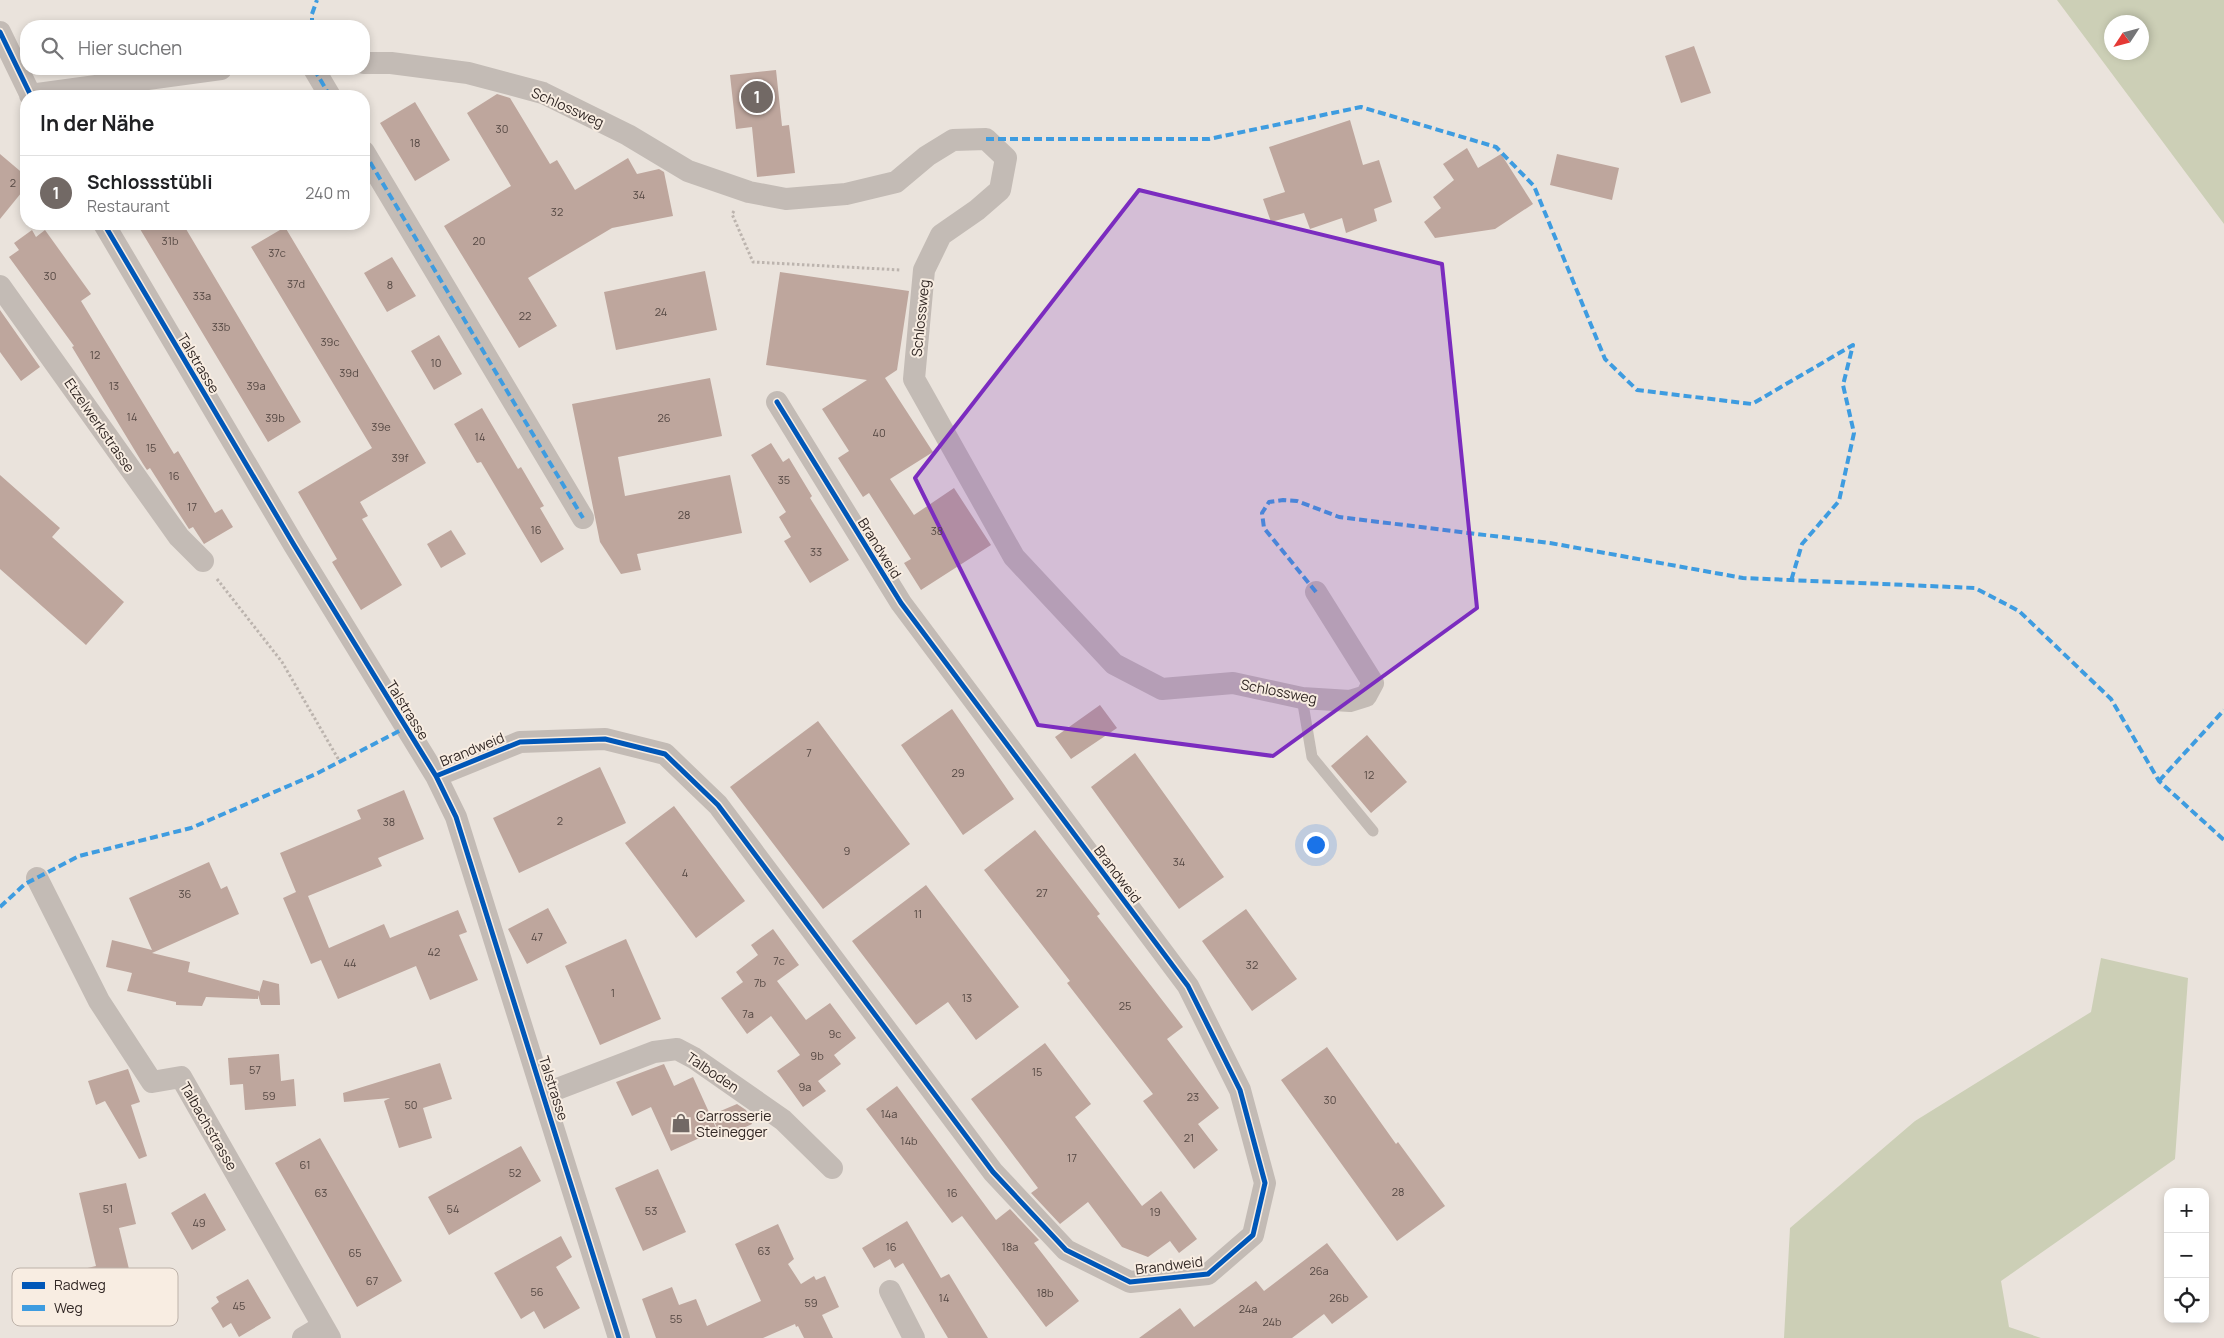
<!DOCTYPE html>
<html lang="de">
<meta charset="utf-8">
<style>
body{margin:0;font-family:Manrope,sans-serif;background:#f6f6f6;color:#202124}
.controls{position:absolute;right:15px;bottom:15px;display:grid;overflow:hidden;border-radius:10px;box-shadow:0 2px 8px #0003}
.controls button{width:45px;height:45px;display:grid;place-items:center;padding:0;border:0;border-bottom:1px solid #e0e0e0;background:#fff;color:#202124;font:25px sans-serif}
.compass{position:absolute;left:2104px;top:15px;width:45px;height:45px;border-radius:50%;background:#fff;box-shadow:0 2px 8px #0003;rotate:234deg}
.you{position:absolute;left:1315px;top:844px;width:18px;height:18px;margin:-12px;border:4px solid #fff;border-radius:50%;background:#1a73e8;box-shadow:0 0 0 8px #1a73e833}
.badge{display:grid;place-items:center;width:32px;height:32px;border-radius:50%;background:#726965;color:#fff;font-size:16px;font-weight:700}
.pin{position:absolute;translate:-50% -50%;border:2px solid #fff;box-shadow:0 1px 5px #0006}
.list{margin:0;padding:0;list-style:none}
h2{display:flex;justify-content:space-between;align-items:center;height:65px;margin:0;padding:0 20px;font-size:21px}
h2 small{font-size:16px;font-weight:400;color:#757577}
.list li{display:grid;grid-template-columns:32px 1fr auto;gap:15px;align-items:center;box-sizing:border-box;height:75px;padding:0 20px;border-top:1px solid #e0e0e0}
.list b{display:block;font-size:19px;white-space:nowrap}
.list p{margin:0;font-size:16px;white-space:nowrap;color:#757577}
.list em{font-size:16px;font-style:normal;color:#757577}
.icon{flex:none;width:28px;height:28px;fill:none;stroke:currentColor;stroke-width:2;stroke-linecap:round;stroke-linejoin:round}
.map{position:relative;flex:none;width:2224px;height:1338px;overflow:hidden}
.search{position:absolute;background:#fff;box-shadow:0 2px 8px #0003;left:20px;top:20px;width:350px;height:55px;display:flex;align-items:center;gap:12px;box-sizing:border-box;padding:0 18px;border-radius:20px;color:#757577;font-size:19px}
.panel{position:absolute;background:#fff;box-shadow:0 2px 8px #0003;left:20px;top:90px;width:350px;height:140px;border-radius:20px}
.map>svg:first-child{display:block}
.green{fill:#cccfb6;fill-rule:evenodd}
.building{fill:#bea69d}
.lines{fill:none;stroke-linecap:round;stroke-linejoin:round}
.path{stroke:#bcb4ae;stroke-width:3;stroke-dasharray:2.5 2.5;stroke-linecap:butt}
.service{stroke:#c3bbb5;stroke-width:11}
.minor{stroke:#c3bbb5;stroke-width:22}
.quiet{stroke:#3e9ce0;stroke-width:4;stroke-dasharray:8 4;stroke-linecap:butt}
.cycleway-casing{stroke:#f8ede2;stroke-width:8}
.cycleway{stroke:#0057b8;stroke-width:5}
.marked{fill:#7b2cbf;fill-opacity:0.2;stroke:#7b2cbf;stroke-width:4;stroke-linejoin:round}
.labels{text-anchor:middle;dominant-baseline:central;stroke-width:4;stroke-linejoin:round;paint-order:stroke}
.number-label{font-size:11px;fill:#554843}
.street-label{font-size:14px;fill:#322825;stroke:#f8ede2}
.poi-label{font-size:14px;fill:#322825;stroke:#f8ede2;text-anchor:start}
.key{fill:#f8ede2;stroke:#bdb2a9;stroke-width:1}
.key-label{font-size:14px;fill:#322825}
</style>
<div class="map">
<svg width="2224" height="1338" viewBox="0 0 2224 1338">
<rect width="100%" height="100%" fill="#eae3dc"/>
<!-- green -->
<path class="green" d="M 2057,0 L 2224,0 L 2224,224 ZM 2112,22 L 2142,22 L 2142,52 L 2112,52 Z
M 2101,958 L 2188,978 L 2175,1159 L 2001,1281 L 2009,1327 L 2041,1338 L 1784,1338 L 1790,1228 L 1915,1121 L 2091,1012 Z"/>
<!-- building -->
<path class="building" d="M 1694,46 L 1711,93 L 1681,103 L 1665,56 Z
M 776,70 L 782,126 L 789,125 L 795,173 L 757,177 L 752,127 L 736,129 L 730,75 Z
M 497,94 L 510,98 L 550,164 L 557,160 L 575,190 L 628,158 L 637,174 L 659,169 L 664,172 L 673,216 L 612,228 L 528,278 L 557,326 L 519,348 L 444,226 L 511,186 L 467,113 Z
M 415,102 L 450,160 L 415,181 L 380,123 Z
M 1350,120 L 1363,165 L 1379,160 L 1392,202 L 1374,209 L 1377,221 L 1346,233 L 1342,218 L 1310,229 L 1304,213 L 1271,222 L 1263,199 L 1285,192 L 1269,147 Z
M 1467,148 L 1478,168 L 1501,154 L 1533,204 L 1495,229 L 1435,238 L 1424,222 L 1441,208 L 1433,197 L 1454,180 L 1443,164 Z
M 0,154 L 26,176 L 26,187 L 0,219 Z
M 1557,154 L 1619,168 L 1612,200 L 1550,185 Z
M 137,224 L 183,224 L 301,422 L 268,442 Z
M 285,227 L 426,463 L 360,502 L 368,516 L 362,519 L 402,585 L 361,610 L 332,562 L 337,559 L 298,492 L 372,448 L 251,247 Z
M 32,230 L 36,237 L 45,230 L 91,294 L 81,301 L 174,454 L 178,451 L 215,513 L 222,509 L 233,527 L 204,544 L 193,527 L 189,529 L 180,515 L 150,468 L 147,470 L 143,464 L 72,347 L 74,346 L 9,257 L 19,250 L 14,243 Z
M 392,257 L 416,296 L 387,312 L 364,273 Z
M 705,271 L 717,330 L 616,350 L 604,292 Z
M 780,272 L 909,291 L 897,370 L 885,378 L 933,452 L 890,479 L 914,515 L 954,488 L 991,545 L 921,590 L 904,563 L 911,559 L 869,493 L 863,497 L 838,458 L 849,451 L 822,409 L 867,380 L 766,365 Z
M 0,310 L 40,367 L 21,381 L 0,352 Z
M 439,335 L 462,374 L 434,390 L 411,351 Z
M 710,378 L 722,436 L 618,457 L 625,496 L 730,475 L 742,533 L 637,554 L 641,570 L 621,574 L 600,542 L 572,404 Z
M 482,408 L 518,469 L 521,467 L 544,506 L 540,508 L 564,549 L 541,563 L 481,462 L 477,463 L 454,424 Z
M 771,443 L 783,462 L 789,458 L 812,496 L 810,498 L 849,560 L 810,583 L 784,541 L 791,537 L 779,517 L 786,512 L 751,455 Z
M 0,475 L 60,528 L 52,537 L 124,602 L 86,645 L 0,569 Z
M 451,530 L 466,554 L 441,568 L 427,544 Z
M 1100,705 L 1117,728 L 1071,759 L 1055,737 Z
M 952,709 L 1014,799 L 963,835 L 901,745 Z
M 818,721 L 910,844 L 823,909 L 730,787 Z
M 1367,735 L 1407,782 L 1371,813 L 1331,766 Z
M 1135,753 L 1224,877 L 1179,909 L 1091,787 Z
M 600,767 L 626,823 L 519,873 L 493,818 Z
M 404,790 L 424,839 L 378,858 L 382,866 L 308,896 L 329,948 L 384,924 L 390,938 L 458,910 L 467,932 L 459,935 L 478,980 L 430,1000 L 416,966 L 338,999 L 321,960 L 311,964 L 283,898 L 296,892 L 280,853 L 361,819 L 357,810 Z
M 674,806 L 745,901 L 696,938 L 625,843 Z
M 1035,830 L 1100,914 L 1097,916 L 1183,1027 L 1167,1039 L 1219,1108 L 1198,1124 L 1218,1150 L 1194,1169 L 1143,1101 L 1153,1094 L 1067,983 L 1070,981 L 984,870 Z
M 209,862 L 221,889 L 227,886 L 239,914 L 152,953 L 190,962 L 188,972 L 259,991 L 259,993 L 263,980 L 279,984 L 280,1005 L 261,1005 L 258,995 L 258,999 L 206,997 L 202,1006 L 176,1005 L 176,1002 L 127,991 L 132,973 L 106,967 L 112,940 L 152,950 L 129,898 Z
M 926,885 L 1019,1007 L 976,1040 L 948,1002 L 916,1025 L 852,941 Z
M 548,908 L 567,943 L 527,964 L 508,929 Z
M 1246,909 L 1297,979 L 1252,1011 L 1202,941 Z
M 773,929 L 799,965 L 777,981 L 806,1020 L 830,1003 L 856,1038 L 834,1055 L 841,1064 L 818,1081 L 826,1091 L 803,1107 L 777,1071 L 800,1055 L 771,1016 L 747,1034 L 721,998 L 743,982 L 736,972 L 758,955 L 751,945 Z
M 626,939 L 661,1019 L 600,1045 L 565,966 Z
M 1045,1043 L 1091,1104 L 1075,1117 L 1142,1206 L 1161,1191 L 1197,1239 L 1179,1253 L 1170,1241 L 1148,1257 L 1122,1247 L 1088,1202 L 1060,1224 L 1031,1193 L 1038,1188 L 971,1099 Z
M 1327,1047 L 1396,1144 L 1398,1142 L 1445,1206 L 1397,1241 L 1281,1080 Z
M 279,1054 L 281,1081 L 294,1079 L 296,1106 L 245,1110 L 243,1084 L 230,1085 L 228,1058 Z
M 440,1063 L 452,1099 L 423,1108 L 432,1138 L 399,1148 L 384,1101 L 390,1098 L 344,1102 L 343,1093 Z
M 664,1064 L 674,1086 L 693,1077 L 717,1130 L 671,1151 L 651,1107 L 632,1116 L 616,1082 Z
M 128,1069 L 140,1102 L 131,1105 L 147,1156 L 139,1159 L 105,1101 L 96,1105 L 88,1081 Z
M 897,1086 L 996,1220 L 1010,1209 L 1039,1240 L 1034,1243 L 1079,1301 L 1046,1327 L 962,1216 L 952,1223 L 866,1109 Z
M 737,1104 L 746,1110 L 752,1124 L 722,1138 L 711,1115 Z
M 320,1138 L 402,1281 L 357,1307 L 275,1163 Z
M 521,1146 L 541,1181 L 449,1235 L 428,1197 Z
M 658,1169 L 686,1232 L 643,1251 L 615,1188 Z
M 126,1183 L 136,1224 L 119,1228 L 138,1306 L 107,1314 L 105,1306 L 85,1311 L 75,1271 L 96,1266 L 79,1193 Z
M 205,1193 L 226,1230 L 192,1250 L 171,1213 Z
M 907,1221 L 941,1278 L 949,1274 L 988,1338 L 948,1338 L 903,1263 L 895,1268 L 890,1259 L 874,1268 L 862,1248 Z
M 778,1224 L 794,1259 L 788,1264 L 801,1284 L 814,1276 L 816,1280 L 825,1276 L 839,1307 L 822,1315 L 833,1338 L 804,1338 L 798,1326 L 796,1327 L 795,1324 L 763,1338 L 656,1338 L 642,1299 L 672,1287 L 679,1305 L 696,1299 L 707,1326 L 761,1301 L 735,1244 Z
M 561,1236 L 572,1257 L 556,1267 L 580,1308 L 544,1329 L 534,1311 L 521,1319 L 494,1273 Z
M 1327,1243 L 1368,1297 L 1332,1324 L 1324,1314 L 1292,1338 L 1139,1338 L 1180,1308 L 1194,1327 L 1256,1281 L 1264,1291 Z
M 248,1279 L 271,1318 L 239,1337 L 231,1323 L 223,1328 L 211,1308 L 219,1302 L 216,1297 Z"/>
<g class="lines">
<!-- path -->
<path class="path" d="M 734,211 L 732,214 L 753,262 L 901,270
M 217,579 L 282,662 L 340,762"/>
<!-- service -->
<path class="service" d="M 1302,698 L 1312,757 L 1373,831"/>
<!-- minor -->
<path class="minor" d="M 0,32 L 31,96
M 364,63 L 391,63 L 468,73 L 543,93 L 628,135 L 688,171 L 749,192 L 786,199 L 846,194 L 896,182 L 927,156 L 953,140 L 986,139 L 1006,158 L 1000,190 L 977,210 L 941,235 L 924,270 L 914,379 L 1014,557 L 1114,664 L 1162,689 L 1233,683 L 1302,698 L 1350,701 L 1366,696 L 1373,683 L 1316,592
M 314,69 L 330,96
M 30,95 L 221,69
M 364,152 L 583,518
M 104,224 L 294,545 L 436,776 L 456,817 L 619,1338
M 0,286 L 179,537 L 203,561
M 436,776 L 520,742 L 605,739 L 665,754 L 718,805 L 993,1172 L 1066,1250 L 1130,1282 L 1208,1274 L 1253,1235 L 1265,1183 L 1240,1090 L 1188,986 L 901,603 L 777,402
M 37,878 L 99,1001 L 152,1082 L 181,1077 L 330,1338
M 544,1094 L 654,1052 L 677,1049 L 694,1058 L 783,1120 L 832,1168
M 890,1291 L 914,1338
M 303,1338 L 323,1326"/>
<!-- quiet -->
<path class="quiet" d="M 312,26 L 312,14 L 317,0
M 314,69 L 330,96
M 986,139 L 1209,139 L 1361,107 L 1496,147 L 1534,186 L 1605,359 L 1637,390 L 1752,404 L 1853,345 L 1843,385 L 1854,433 L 1839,501 L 1802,544 L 1791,581
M 364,152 L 583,518
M 1316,592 L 1264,528 L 1262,513 L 1269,502 L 1283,500 L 1297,501 L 1339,517 L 1550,543 L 1743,578 L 1975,588 L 2019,611 L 2111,699 L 2159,781 L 2224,840
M 2159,781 L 2224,710
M 0,907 L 25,884 L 79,856 L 191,828 L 316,774 L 405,728"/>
<defs>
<path id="cycleway" d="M 0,32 L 31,96
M 104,224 L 294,545 L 436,776 L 456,817 L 619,1338
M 436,776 L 520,742 L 605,739 L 665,754 L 718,805 L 993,1172 L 1066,1250 L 1130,1282 L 1208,1274 L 1253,1235 L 1265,1183 L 1240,1090 L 1188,986 L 901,603 L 777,402"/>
</defs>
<!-- cycleway casing -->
<use href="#cycleway" class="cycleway-casing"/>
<!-- cycleway -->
<use href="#cycleway" class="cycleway"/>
</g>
<!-- marked area -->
<path class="marked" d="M 1139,190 L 1442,264 L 1477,608 L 1273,756 L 1038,725 L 915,478 Z"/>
<!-- icons -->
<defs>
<symbol id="shop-bare" viewBox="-9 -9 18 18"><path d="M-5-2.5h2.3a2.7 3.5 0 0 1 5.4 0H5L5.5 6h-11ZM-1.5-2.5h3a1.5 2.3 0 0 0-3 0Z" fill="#726965" stroke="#f8ede2" stroke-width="2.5" paint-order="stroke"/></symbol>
</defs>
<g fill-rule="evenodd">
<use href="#shop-bare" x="667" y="1109" width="28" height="28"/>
</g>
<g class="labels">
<!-- number labels -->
<g class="number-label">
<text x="502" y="128">30</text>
<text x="415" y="142">18</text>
<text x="13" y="182">2</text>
<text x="639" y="194">34</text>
<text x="557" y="211">32</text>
<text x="170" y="240">31b</text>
<text x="479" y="240">20</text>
<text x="277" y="252">37c</text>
<text x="50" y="275">30</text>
<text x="296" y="283">37d</text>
<text x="390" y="284">8</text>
<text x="202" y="295">33a</text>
<text x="661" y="311">24</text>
<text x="525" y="315">22</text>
<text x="221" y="326">33b</text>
<text x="330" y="341">39c</text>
<text x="95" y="354">12</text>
<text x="436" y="362">10</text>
<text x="349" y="372">39d</text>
<text x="114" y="385">13</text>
<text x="256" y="385">39a</text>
<text x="132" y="416">14</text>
<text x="275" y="417">39b</text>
<text x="664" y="417">26</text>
<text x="381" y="426">39e</text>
<text x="879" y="432">40</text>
<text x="480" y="436">14</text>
<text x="151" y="447">15</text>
<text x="400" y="457">39f</text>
<text x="174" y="475">16</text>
<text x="784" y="479">35</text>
<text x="192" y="506">17</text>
<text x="684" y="514">28</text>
<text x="536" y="529">16</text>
<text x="937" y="530">38</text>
<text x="816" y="551">33</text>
<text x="809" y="752">7</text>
<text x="958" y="772">29</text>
<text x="1369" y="774">12</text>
<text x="560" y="820">2</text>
<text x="389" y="821">38</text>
<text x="847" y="850">9</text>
<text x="1179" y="861">34</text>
<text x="685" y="872">4</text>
<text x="1042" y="892">27</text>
<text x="185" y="893">36</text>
<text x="918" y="913">11</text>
<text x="537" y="936">47</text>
<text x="434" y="951">42</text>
<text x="779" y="960">7c</text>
<text x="350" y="962">44</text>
<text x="1252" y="964">32</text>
<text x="760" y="982">7b</text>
<text x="613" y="992">1</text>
<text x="967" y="997">13</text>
<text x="1125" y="1005">25</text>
<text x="748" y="1013">7a</text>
<text x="835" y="1033">9c</text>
<text x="817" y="1055">9b</text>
<text x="255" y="1069">57</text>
<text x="1037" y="1071">15</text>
<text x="805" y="1086">9a</text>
<text x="269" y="1095">59</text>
<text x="1193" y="1096">23</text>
<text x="1330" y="1099">30</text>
<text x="411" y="1104">50</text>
<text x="889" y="1113">14a</text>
<text x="1189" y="1137">21</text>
<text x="909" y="1140">14b</text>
<text x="1072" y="1157">17</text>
<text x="305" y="1164">61</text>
<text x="515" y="1172">52</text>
<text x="1398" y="1191">28</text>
<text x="321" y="1192">63</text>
<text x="952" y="1192">16</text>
<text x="108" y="1208">51</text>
<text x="453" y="1208">54</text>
<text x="651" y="1210">53</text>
<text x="1155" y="1211">19</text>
<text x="199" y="1222">49</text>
<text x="891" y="1246">16</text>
<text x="1010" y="1246">18a</text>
<text x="764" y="1250">63</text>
<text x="355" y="1252">65</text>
<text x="1319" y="1270">26a</text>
<text x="372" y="1280">67</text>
<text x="537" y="1291">56</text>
<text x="1045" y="1292">18b</text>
<text x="944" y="1297">14</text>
<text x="1339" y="1297">26b</text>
<text x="811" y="1302">59</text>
<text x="239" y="1305">45</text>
<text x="1248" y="1308">24a</text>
<text x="676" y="1318">55</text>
<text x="1272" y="1321">24b</text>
</g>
<!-- street labels -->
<g class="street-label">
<text transform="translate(568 107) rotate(24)">Schlossweg</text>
<text transform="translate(920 318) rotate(-84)">Schlossweg</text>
<text transform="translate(199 363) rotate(59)">Talstrasse</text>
<text transform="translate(100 425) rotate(55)">Etzelwerkstrasse</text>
<text transform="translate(880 548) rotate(58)">Brandweid</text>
<text transform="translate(1279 691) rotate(11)">Schlossweg</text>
<text transform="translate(408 710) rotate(58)">Talstrasse</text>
<text transform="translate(472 749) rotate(-22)">Brandweid</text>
<text transform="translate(1118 874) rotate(53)">Brandweid</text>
<text transform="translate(713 1072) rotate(34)">Talboden</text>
<text transform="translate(554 1088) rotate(72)">Talstrasse</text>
<text transform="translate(209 1126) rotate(60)">Talbachstrasse</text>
<text transform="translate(1169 1265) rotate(-7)">Brandweid</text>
</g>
<!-- poi labels -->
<g class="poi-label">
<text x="696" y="1115">Carrosserie<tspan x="696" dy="16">Steinegger</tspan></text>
</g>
</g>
<!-- legend -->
<rect x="12" y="1268" width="166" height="58" rx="8" class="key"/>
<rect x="22" y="1282" width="23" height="7" fill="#0057b8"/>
<rect x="22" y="1305" width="23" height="6" fill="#3e9ce0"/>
<g class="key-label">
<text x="54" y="1290">Radweg</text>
<text x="54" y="1313">Weg</text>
</g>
</svg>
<div class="controls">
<button>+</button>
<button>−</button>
<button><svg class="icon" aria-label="locate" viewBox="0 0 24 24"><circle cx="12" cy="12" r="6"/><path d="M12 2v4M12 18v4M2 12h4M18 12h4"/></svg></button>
</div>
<svg class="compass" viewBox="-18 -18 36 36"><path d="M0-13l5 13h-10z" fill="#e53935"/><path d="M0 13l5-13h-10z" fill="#757577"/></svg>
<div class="you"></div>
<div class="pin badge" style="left:757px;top:97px">1</div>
<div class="search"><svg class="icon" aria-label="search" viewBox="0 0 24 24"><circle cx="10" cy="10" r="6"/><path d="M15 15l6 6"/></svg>Hier suchen</div>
<section class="panel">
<h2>In der Nähe<small></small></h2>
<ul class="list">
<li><span class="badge">1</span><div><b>Schlossstübli</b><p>Restaurant</p></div><em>240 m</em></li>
</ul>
</section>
</div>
